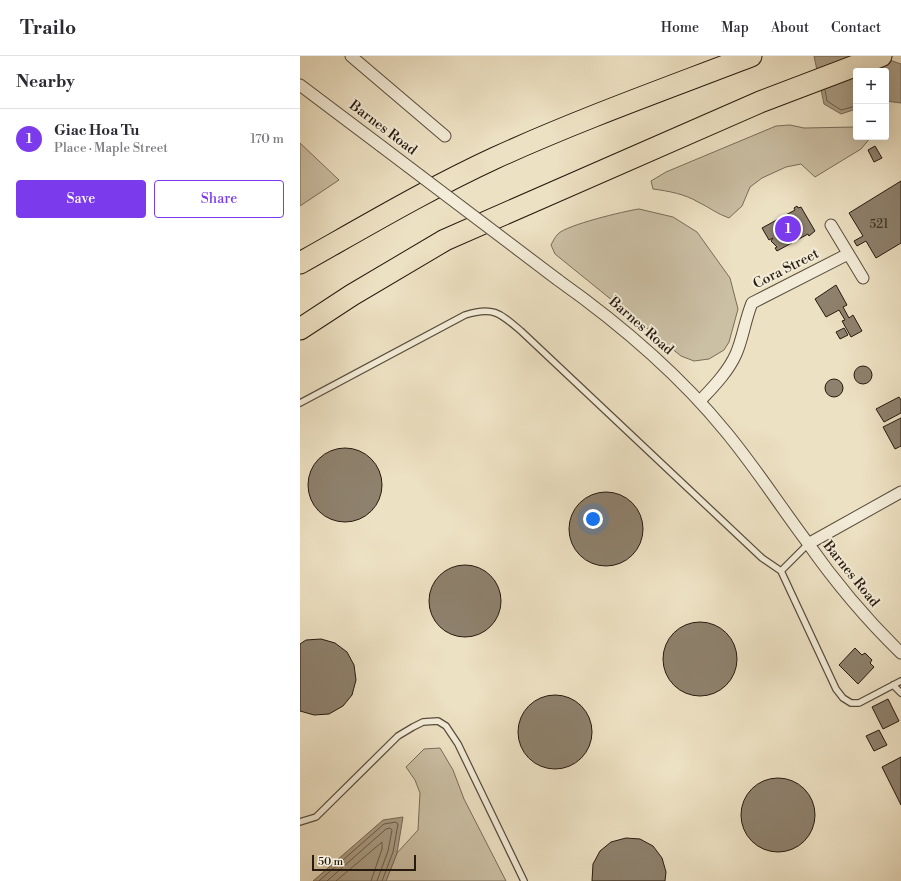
<!DOCTYPE html>
<meta charset="utf-8">
<style>
body{margin:0;font-family:"Libre Bodoni",serif;background:#f2f2f3;color:#2b2b33}
.controls{position:absolute;right:12px;top:12px;display:grid;overflow:hidden;border-radius:4px;box-shadow:0 4px 16px #0002}
.controls button{width:36px;height:36px;display:grid;place-items:center;padding:0;border:0;border-bottom:1px solid #e1e1e2;background:#fff;color:#2b2b33;font:20px sans-serif}
.scale{position:absolute;left:12px;bottom:10px;width:104px;box-sizing:border-box;padding-left:4px;border:2px solid #271a0f;border-top:0;font-size:11px;line-height:14px;white-space:nowrap;color:#271a0f;-webkit-text-stroke:3px #f3ecd8;paint-order:stroke}
.you{position:absolute;left:293px;top:463px;width:14px;height:14px;margin:-10px;border:3px solid #fff;border-radius:50%;background:#1a73e8;box-shadow:0 0 0 6px #1a73e833}
.badge{display:grid;place-items:center;width:26px;height:26px;border-radius:50%;background:#7c3aed;color:#fff;font-size:13px;font-weight:700}
.pin{position:absolute;translate:-50% -50%;border:2px solid #fff;box-shadow:0 1px 4px #0006}
.list{margin:0;padding:0;list-style:none}
h2{display:flex;justify-content:space-between;align-items:center;height:52px;margin:0;padding:0 16px;font-size:17px}
h2 small{font-size:13px;font-weight:400;color:#7c7c81}
.list li{display:grid;grid-template-columns:26px 1fr auto;gap:12px;align-items:center;box-sizing:border-box;height:60px;padding:0 16px;border-top:1px solid #e1e1e2}
.list b{display:block;font-size:15px;white-space:nowrap}
.list p{margin:0;font-size:13px;white-space:nowrap;color:#7c7c81}
.list em{font-size:13px;font-style:normal;color:#7c7c81}
.actions{display:flex;gap:8px;padding:12px 16px}
.actions a{flex:1;padding:9px 0;border:1px solid #7c3aed;border-radius:4px;text-align:center;font-size:14px;color:#7c3aed}
.actions .main{background:#7c3aed;color:#fff}
.map{position:relative;flex:none;width:601px;height:825px;overflow:hidden}
header{display:flex;align-items:center;gap:24px;box-sizing:border-box;height:56px;padding:0 20px;background:#fff;border-bottom:1px solid #e1e1e2}
header strong{font-size:19px}
nav{display:flex;gap:22px;margin-inline-start:auto;font-size:14px}
main{display:flex}
aside{flex:1;background:#fff}
.map>svg:first-child{display:block}
.green{fill:#cbbfa4;stroke:#796c5a}
.water{fill:#aa9d86;stroke:#766956}
.lines{fill:none;stroke-linecap:round;stroke-linejoin:round}
.shore{stroke:#685c4a;stroke-width:1}
.building{fill:#8e816d;stroke:#271a0f}
.service-casing{stroke:#584c3c;stroke-width:8}
.minor-casing{stroke:#584c3c;stroke-width:13}
.motorway-casing{stroke:#271a0f;stroke-width:23}
.service{stroke:#f3ecd8;stroke-width:5.5}
.minor{stroke:#f3ecd8;stroke-width:11}
.motorway{stroke:#ede1c3;stroke-width:21}
.minor-bridge-casing{stroke:#584c3c;stroke-width:13;stroke-linecap:butt}
.minor-bridge{stroke:#f3ecd8;stroke-width:11}
.labels{text-anchor:middle;dominant-baseline:central;stroke-width:4;stroke-linejoin:round;paint-order:stroke}
.number-label{font-size:12px;fill:#413426}
.street-label{font-size:14px;fill:#271a0f;stroke:#f3ecd8}
</style>
<header>
<strong>Trailo</strong>
<nav><a>Home</a><a>Map</a><a>About</a><a>Contact</a></nav>
</header>
<main>
<aside>
<h2>Nearby<small></small></h2>
<ul class="list">
<li><span class="badge">1</span><div><b>Giac Hoa Tu</b><p>Place · Maple Street</p></div><em>170 m</em></li>
</ul>
<div class="actions"><a class="main">Save</a><a>Share</a></div>
</aside>
<div class="map">
<svg width="601" height="825" viewBox="0 0 601 825">
<rect width="100%" height="100%" fill="#ede1c3"/>
<filter id="stains"><feTurbulence type="fractalNoise" baseFrequency=".005" numOctaves="4"/><feColorMatrix values="0 0 0 0 .2 0 0 0 0 .09 0 0 0 0 .02 0 0 0 .5 -.17"/></filter>
<radialGradient id="worn" r=".72"><stop offset=".6" stop-color="#630" stop-opacity="0"/><stop offset="1" stop-color="#630" stop-opacity=".3"/></radialGradient>
<!-- green -->
<path class="green" d="M 490,69 L 504,72 L 556,71 L 556,81 L 571,81 L 561,93 L 515,121 L 501,108 L 486,111 L 462,122 L 450,131 L 442,150 L 429,162 C 417,158 409,151 398,146 C 385,138 368,135 353,133 L 351,125 L 366,116 L 476,70 Z
M 0,87 L 39,124 L 0,150 Z
M 339,153 L 373,161 L 397,176 L 430,222 L 438,253 L 429,286 L 424,294 L 409,303 L 394,305 L 381,300 L 255,198 L 251,189 C 253,185 255,181 258,178 C 266,169 325,155 339,153 Z
M 140,692 L 153,714 L 164,743 L 206,825 L 86,825 L 97,797 L 118,774 L 120,737 L 115,724 L 106,711 L 124,693 Z"/>
<!-- water -->
<path class="water" d="M 514,0 L 578,0 L 601,8 L 601,47 L 586,45 L 586,15 L 556,15 L 556,53 L 541,58 L 524,48 Z
M 103,761 L 97,797 L 86,825 L 13,825 L 83,764 Z"/>
<g class="lines">
<!-- shore -->
<path class="shore" d="M 525,34 L 527,45 L 541,54 L 556,50
M 19,825 L 84,768 L 96,766 L 98,768 L 93,796 L 82,825
M 27,825 L 86,773 L 90,772 L 92,774 L 88,795 L 77,825
M 36,825 L 82,786 L 82,793 L 71,825"/>
</g>
<!-- building -->
<path class="building" d="M 575,90 L 582,102 L 574,106 L 568,94 Z
M 601,125 L 601,187 L 576,202 L 566,185 L 557,190 L 554,185 L 563,180 L 549,157 Z
M 497,150 L 498,152 L 501,151 L 515,175 L 509,180 L 508,178 L 477,195 L 475,192 L 477,191 L 471,185 L 473,182 L 469,184 L 462,172 L 495,154 L 494,152 Z
M 536,229 L 547,249 L 543,251 L 549,262 L 553,259 L 562,275 L 551,281 L 542,265 L 545,264 L 539,254 L 526,261 L 515,243 Z
M 544,272 L 548,279 L 540,283 L 536,276 Z
M554 319a9 9 0 1 1 18 0a9 9 0 1 1-18 0Z
M525 332a9 9 0 1 1 18 0a9 9 0 1 1-18 0Z
M 599,341 L 601,344 L 601,357 L 584,366 L 576,353 Z
M 601,362 L 601,390 L 595,393 L 583,371 Z
M8 429a37 37 0 1 1 74 0a37 37 0 1 1-74 0Z
M269 473a37 37 0 1 1 74 0a37 37 0 1 1-74 0Z
M129 545a36 36 0 1 1 72 0a36 36 0 1 1-72 0Z
M363 603a37 37 0 1 1 74 0a37 37 0 1 1-74 0Z
M 21,583 L 35,587 L 47,596 L 54,609 L 56,624 L 52,639 L 43,650 L 29,658 L 14,659 L 0,655 L 0,588 L 6,584 Z
M 555,592 L 562,599 L 565,597 L 572,604 L 570,607 L 574,611 L 558,628 L 539,609 Z
M218 676a37 37 0 1 1 74 0a37 37 0 1 1-74 0Z
M 588,643 L 599,665 L 583,673 L 572,651 Z
M 579,674 L 587,689 L 574,695 L 566,680 Z
M 601,701 L 601,749 L 582,711 Z
M441 759a37 37 0 1 1 74 0a37 37 0 1 1-74 0Z
M 326,782 L 340,783 L 353,790 L 362,802 L 366,816 L 365,825 L 292,825 L 293,808 L 300,795 L 311,786 Z"/>
<g class="lines">
<defs>
<path id="service" d="M 0,347 L 165,259 C 193,250 200,257 221,275 L 462,502 L 481,515 L 536,633 L 543,642 L 551,647 L 559,647 L 601,625
M 481,515 L 508,488
M 593,629 L 601,637
M 0,766 L 16,761 L 98,680 L 113,671 L 123,666 L 138,665 L 146,670 L 158,688 L 224,825"/>
<path id="minor" d="M 51,0 L 145,80
M 0,29 L 81,90
M 531,169 L 563,222
M 258,224 C 320,268 378,317 426,376 C 455,411 480,450 507,486 C 535,526 566,563 601,597
M 400,345 C 413,331 428,316 436,298 C 443,282 445,264 452,247 L 548,198
M 508,488 L 601,436"/>
<path id="motorway" d="M 0,207 C 64,171 128,133 195,102 C 278,64 365,33 451,0
M 0,273 L 52,239 L 145,184 L 460,46 L 581,0"/>
</defs>
<!-- service casing -->
<use href="#service" class="service-casing"/>
<!-- minor casing -->
<use href="#minor" class="minor-casing"/>
<!-- motorway casing -->
<use href="#motorway" class="motorway-casing"/>
<!-- service -->
<use href="#service" class="service"/>
<!-- minor -->
<use href="#minor" class="minor"/>
<!-- motorway -->
<use href="#motorway" class="motorway"/>
<defs>
<path id="minor-bridge" d="M 81,90 L 258,224"/>
</defs>
<!-- minor-bridge casing -->
<use href="#minor-bridge" class="minor-bridge-casing"/>
<!-- minor-bridge -->
<use href="#minor-bridge" class="minor-bridge"/>
</g>
<g class="labels">
<!-- number labels -->
<g class="number-label">
<text x="579" y="168">521</text>
</g>
<!-- street labels -->
<g class="street-label">
<text transform="translate(83 72) rotate(37)">Barnes Road</text>
<text transform="translate(486 213) rotate(-27)">Cora Street</text>
<text transform="translate(341 270) rotate(41)">Barnes Road</text>
<text transform="translate(551 518) rotate(51)">Barnes Road</text>
</g>
</g>
<rect width="100%" height="100%" filter="url(#stains)"/>
<rect width="100%" height="100%" fill="url(#worn)"/>
</svg>
<div class="controls">
<button>+</button>
<button>−</button>
</div>
<div class="scale">50 m</div>
<div class="you"></div>
<div class="pin badge" style="left:488px;top:173px">1</div>
</div>
</main>
